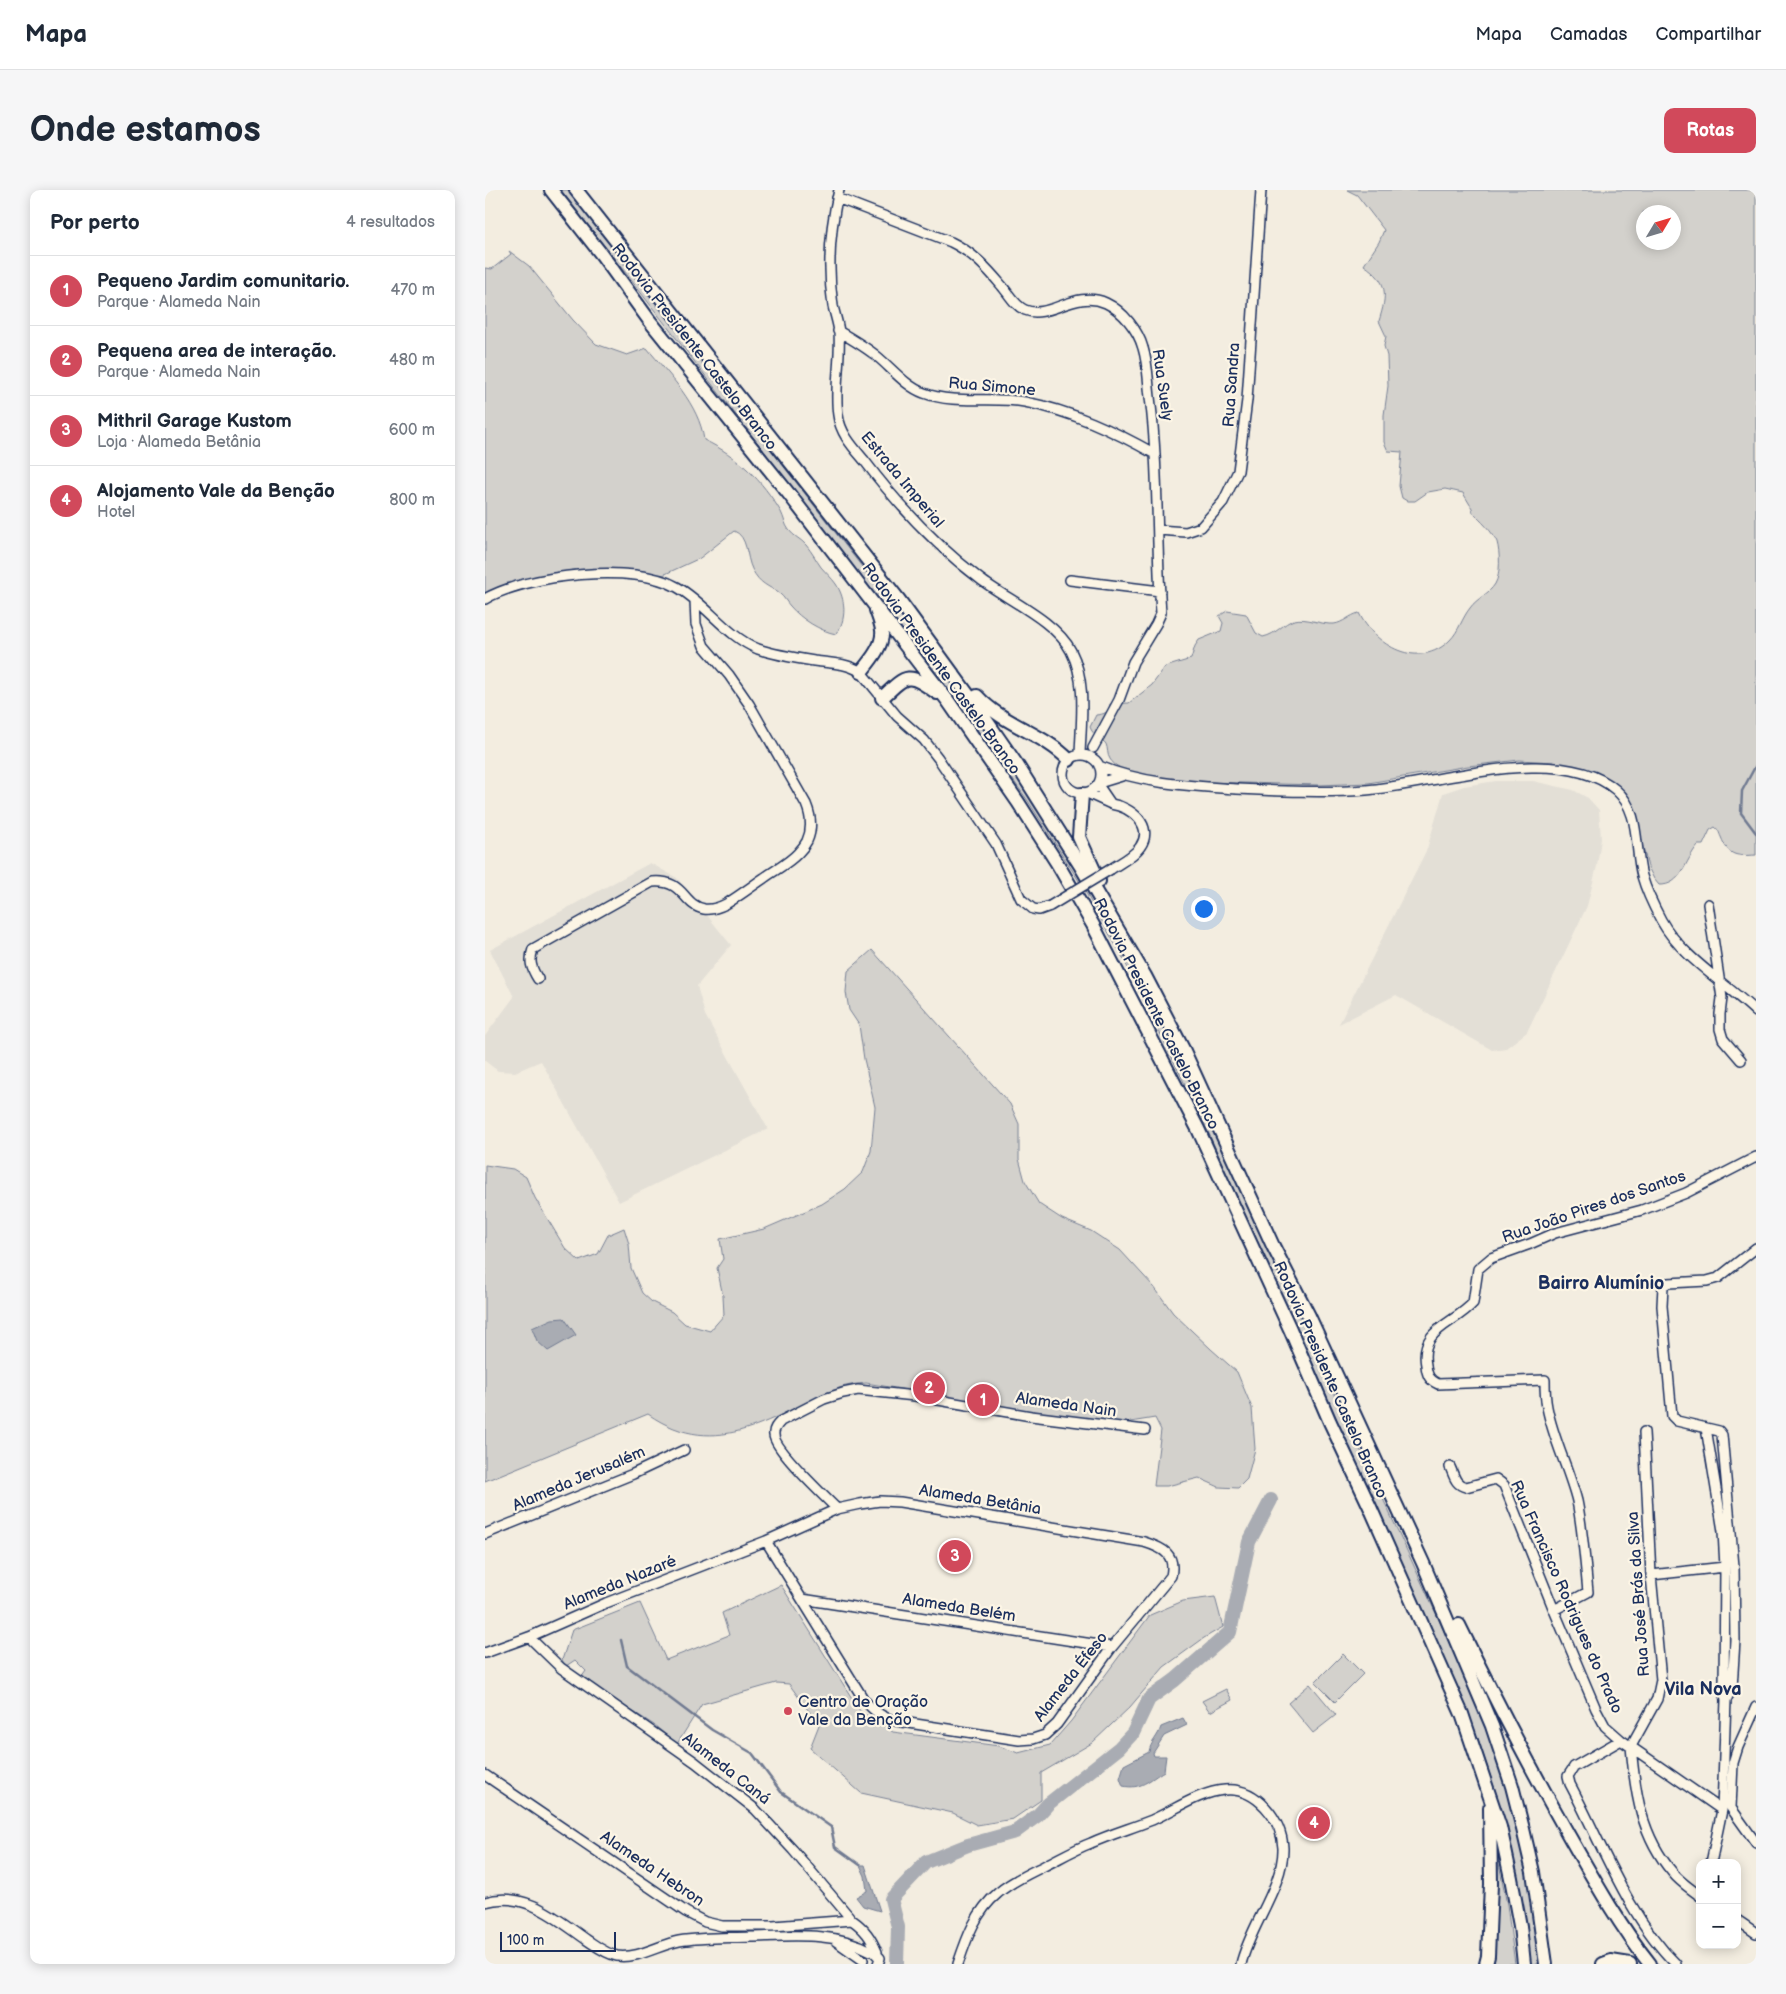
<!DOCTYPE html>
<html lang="pt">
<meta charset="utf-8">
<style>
body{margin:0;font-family:"Balsamiq Sans",sans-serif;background:#f6f6f7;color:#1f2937}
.controls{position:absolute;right:15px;bottom:15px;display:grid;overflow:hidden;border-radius:10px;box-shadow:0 2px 12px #0003}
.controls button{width:45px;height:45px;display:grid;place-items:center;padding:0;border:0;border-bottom:1px solid #e0e1e3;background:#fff;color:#1f2937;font:25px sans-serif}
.compass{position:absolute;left:1151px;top:15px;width:45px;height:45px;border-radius:50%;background:#fff;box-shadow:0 2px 12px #0003;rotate:52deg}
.scale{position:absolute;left:15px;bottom:12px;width:116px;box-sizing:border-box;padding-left:5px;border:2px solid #1b2f5e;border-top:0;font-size:14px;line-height:18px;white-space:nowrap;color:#1b2f5e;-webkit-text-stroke:4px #fcf5e5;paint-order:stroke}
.you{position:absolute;left:718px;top:718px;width:18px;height:18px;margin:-12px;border:4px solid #fff;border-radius:50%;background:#1a73e8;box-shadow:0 0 0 8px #1a73e833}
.badge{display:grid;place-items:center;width:32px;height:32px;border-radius:50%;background:#d1495b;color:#fff;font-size:16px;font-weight:700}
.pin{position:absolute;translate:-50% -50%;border:2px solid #fff;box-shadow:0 1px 5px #0006}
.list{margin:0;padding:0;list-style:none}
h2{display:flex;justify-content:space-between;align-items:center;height:65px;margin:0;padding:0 20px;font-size:21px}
h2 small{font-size:16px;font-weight:400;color:#747a83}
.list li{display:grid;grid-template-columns:32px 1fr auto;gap:15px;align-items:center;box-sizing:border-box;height:70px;padding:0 20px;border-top:1px solid #e0e1e3}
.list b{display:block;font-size:19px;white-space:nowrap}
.list p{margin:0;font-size:16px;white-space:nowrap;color:#747a83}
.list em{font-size:16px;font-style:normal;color:#747a83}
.map{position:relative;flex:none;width:1271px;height:1774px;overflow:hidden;border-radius:10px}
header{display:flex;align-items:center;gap:30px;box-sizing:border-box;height:70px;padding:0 25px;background:#fff;border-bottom:1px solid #e0e1e3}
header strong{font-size:24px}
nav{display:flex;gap:28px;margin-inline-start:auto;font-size:18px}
.intro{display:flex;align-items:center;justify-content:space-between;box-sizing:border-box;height:120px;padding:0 30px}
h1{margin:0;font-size:35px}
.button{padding:12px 22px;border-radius:10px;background:#d1495b;color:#fff;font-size:18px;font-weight:700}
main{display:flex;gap:30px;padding:0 30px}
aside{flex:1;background:#fff;border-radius:10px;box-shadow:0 2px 12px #0003}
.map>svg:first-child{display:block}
.built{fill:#e3dfd6}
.green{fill:#d3d1cc;stroke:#778095;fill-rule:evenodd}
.water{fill:#a9acb3;stroke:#707a91}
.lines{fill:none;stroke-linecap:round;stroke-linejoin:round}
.stream{stroke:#707a91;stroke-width:2.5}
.river{stroke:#a9acb3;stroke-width:14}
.minor-casing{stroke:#1b2f5e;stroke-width:12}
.highway-casing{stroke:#1b2f5e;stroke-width:16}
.minor{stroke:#fcf5e5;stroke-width:9}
.highway{stroke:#fcf5e5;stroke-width:12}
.minor-bridge-casing{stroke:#1b2f5e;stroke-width:12;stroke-linecap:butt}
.minor-bridge{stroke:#fcf5e5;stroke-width:9}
.poi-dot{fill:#d1495b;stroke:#fcf5e5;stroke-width:2}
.labels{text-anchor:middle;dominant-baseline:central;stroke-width:4.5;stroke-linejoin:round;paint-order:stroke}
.street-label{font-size:16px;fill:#1b2f5e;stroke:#fcf5e5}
.poi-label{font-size:16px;fill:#1b2f5e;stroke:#fcf5e5;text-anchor:start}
.neighbourhood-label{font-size:18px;font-weight:bold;fill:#1b2f5e;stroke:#fcf5e5}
</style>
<header>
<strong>Mapa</strong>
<nav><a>Mapa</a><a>Camadas</a><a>Compartilhar</a></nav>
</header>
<div class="intro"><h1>Onde estamos</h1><a class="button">Rotas</a></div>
<main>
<aside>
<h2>Por perto<small>4 resultados</small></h2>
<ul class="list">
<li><span class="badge">1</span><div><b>Pequeno Jardim comunitario.</b><p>Parque · Alameda Nain</p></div><em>470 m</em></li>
<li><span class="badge">2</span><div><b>Pequena area de interação.</b><p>Parque · Alameda Nain</p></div><em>480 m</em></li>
<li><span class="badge">3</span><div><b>Mithril Garage Kustom</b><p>Loja · Alameda Betânia</p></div><em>600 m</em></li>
<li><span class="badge">4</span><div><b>Alojamento Vale da Benção</b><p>Hotel</p></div><em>800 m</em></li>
</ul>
</aside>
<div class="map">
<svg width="1271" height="1774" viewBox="0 0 1271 1774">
<rect width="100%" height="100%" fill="#f3ede0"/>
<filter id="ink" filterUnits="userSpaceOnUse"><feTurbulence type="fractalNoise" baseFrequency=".02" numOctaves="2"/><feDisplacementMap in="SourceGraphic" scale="10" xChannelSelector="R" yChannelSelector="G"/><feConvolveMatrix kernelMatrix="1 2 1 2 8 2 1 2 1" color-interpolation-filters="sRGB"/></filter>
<g filter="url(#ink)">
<!-- built -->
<path class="built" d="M 1011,591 L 1048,591 L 1088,600 L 1103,608 L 1114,620 L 1116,649 L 1112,676 L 1102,716 L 1042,842 L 1021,858 L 1007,860 L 911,805 L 854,834 L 942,659 L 958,603 L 979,596 Z
M 165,673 L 192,688 L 246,755 L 212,796 L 220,825 L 283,939 L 134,1012 L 56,871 L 30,882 L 13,881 L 0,871 L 0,846 L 29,807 L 5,760 Z"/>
<!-- green -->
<path class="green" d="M 76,0 L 83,0 L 463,487 L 522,570 L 599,688 L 643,767 L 701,882 L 953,1428 L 1000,1533 L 1019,1591 L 1042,1682 L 1055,1774 L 1044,1774 L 1024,1657 L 1009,1597 L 990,1540 L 943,1432 L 884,1302 L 720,935 L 638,768 L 594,691 L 543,611 L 457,490 Z
M 862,0 L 1271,0 L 1271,665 C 1251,666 1244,667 1236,647 C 1234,643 1234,640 1230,637 L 1225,640 L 1218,655 L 1213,655 C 1200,670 1197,696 1174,695 L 1169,689 L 1163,677 L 1151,629 L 1144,614 L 1097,579 L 1068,572 L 1034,570 L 983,576 L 883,593 L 834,595 L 683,591 C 668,588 633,583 625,569 C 622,565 623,558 621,554 C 616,547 608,546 605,537 L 611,525 C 620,524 623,523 625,514 L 644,513 L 667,495 L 680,477 L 706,469 L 710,456 L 714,450 L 736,441 L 738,433 L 734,426 L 742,421 L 761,424 L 771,443 L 778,447 C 792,444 798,433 809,430 C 822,427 836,435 849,434 C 858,433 865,425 874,423 C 890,456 934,481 965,450 C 974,441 977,428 985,418 C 992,408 1004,404 1010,394 C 1016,384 1015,363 1012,352 C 1008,342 995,330 988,323 L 987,318 L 978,303 L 960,299 L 943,302 L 930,311 L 922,311 L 917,308 L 914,296 L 917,262 L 903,261 L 899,252 L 899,225 L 903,196 L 902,166 L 899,156 L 901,146 L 894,131 C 902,105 904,92 879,75 L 894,52 L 899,40 L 872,5 ZM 1158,22 L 1188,22 L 1188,52 L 1158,52 Z
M 24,61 L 44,76 L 88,130 L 111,154 L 142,165 L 162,158 C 184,185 214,214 219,250 C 253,266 277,290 296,322 C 299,328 300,335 304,340 C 308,346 316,349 321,355 C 327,362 331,370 336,377 C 341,383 347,388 351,394 C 361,409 362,430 351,444 C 335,441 316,429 305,416 C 302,413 299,407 295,404 C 283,395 275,395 267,379 C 261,367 263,346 249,341 L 215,368 L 178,385 L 132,382 L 82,384 L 0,409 L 0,78 L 7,79 L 26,64 Z
M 387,760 L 525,914 L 534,934 L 534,969 L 540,991 L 554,1014 L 577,1029 L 606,1041 L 635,1060 L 669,1097 L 688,1123 L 726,1159 L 752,1182 L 767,1218 L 770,1259 L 762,1289 L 753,1298 L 734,1297 L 714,1288 L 682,1296 L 669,1296 L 676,1240 L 670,1228 L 627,1235 L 381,1193 C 372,1194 362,1195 354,1198 C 288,1224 234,1273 163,1224 L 0,1291 L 0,975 L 28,979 L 41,987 L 50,1008 L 80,1058 L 94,1071 L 113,1064 L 123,1045 L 139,1038 L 144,1054 L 146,1078 L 157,1103 L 167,1112 L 187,1122 L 200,1134 L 225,1141 L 239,1125 L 238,1106 L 232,1078 L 238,1069 L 235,1049 L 279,1039 L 337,1014 L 360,999 L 378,982 L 386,961 L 390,917 L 379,869 L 374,835 L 364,820 L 361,802 L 363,781 Z
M 296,1395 L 375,1521 L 408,1542 L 514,1556 L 533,1563 L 565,1555 L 586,1531 L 665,1425 L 698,1411 L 730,1407 L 738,1437 L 719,1448 L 679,1477 L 645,1517 L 607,1553 L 556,1583 L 556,1610 L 528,1629 L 492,1635 L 468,1623 L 376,1603 L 325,1558 L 334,1535 L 304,1494 L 291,1493 L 217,1514 L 192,1554 L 169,1535 L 96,1488 L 101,1481 L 90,1470 L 81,1476 L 77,1470 L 87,1440 L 155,1413 L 181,1470 L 244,1445 L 237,1423 Z
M 858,1464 L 878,1484 L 850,1512 L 830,1492 Z
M 825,1494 L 851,1525 L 828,1543 L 803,1513 Z
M 741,1499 L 747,1510 L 725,1522 L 717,1511 Z
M 1011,1658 L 1022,1715 L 1030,1774 L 1003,1774 Z"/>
<!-- water -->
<path class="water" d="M 79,1128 L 91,1145 L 63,1161 L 52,1151 L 47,1138 L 67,1129 Z
M 698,1528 L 702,1535 L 679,1546 L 668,1563 L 669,1566 L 681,1566 L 679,1581 C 664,1590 656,1600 638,1596 L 635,1588 L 639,1575 L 664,1562 C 665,1553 673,1547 676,1537 Z
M 375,1675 L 380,1675 L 395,1721 L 378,1716 L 371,1707 L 382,1701 L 380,1686 Z"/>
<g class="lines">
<!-- stream -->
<path class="stream" d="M 1271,575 L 1257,601 L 1256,623 L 1271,643
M 136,1450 L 142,1476 L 227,1540 L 267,1563 L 296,1602 L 346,1637 L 350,1657 L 375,1675"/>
<!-- river -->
<path class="river" d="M 412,1774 L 413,1737 L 406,1709 L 441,1672 L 483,1655 L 530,1642 L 553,1625 L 563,1614 L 634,1558 L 648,1543 L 664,1509 L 690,1490 L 745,1442 L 764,1352 L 786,1310"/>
<defs>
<path id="minor" d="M 354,0 C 345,38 342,77 348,116 C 350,125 353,133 354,142 C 356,170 349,198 353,225 C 355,243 368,257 379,270 C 413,315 450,355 495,389 C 521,409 571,431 586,461 C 602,492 596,531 595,565
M 352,8 L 466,52 C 487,62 502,78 517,96 C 524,104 530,116 540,120 C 564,130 590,99 621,113 C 638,121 653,140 658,158 C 663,174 663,191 665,207 C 674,279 671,351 676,423 L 671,434 L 648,472 L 634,510 L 608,558
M 353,141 C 367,149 382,158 394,168 C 408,180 422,197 439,203 C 470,215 507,206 540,212 C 587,221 629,241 670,264
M 673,340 L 701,342 L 716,337 L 738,312 L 753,281 L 762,210 L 776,0
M 585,390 L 675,401
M 0,409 C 41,385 150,372 192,397 C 222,414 241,446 273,459 C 291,465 310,468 329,471 C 346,473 362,473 376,482 L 412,526 L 439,550 L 453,568 L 511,654 L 536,709 L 548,719 L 554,720 L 565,716
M578 584a19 19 0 1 1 38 0a19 19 0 1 1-38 0Z
M 614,576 C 658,594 706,596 752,599 C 795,601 838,603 881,600 C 949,595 1074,551 1131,600 C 1156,622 1149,656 1157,686 C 1161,700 1169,717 1176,730 C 1196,767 1241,793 1271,822
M 614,593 L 637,586
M 602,603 L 626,614 L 613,595
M 626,614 C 646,617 670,636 655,657 C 649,666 635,673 626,679
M 1223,714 L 1237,808 L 1235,824 L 1235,839 L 1238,849 L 1256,870
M 53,789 C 46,778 44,771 48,759 L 167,692 C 200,689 197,715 219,719 C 226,720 235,717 241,714 C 254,706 266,697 279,688 C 290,680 304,673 313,663 C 316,660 320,655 322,651 C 328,638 326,626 321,614 L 264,514 L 244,485 L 219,456 L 211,434 L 210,410
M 1221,1238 L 1238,1341 L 1240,1377 L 1239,1498 L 1241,1510 L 1237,1620 L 1226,1673
M 965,1277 C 969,1285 970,1295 981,1297 L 1011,1289 L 1019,1295 L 1069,1420 L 1111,1519 L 1120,1536 L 1136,1550 L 1237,1620
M 352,1319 C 340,1307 289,1259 289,1245 C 288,1239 292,1235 296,1231 L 339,1209 L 358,1203 L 373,1200 L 430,1206 L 546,1226 L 660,1240
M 0,1344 L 148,1284 L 199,1260
M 1166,1385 L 1240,1377
M 317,1409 L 627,1457
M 1069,1420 L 1103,1402 C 1100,1372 1098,1341 1092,1311 C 1084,1279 1068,1249 1062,1217 C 1060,1208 1060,1199 1060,1190 L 953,1194 C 944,1190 942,1185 941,1175 C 934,1139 968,1135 988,1113 L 993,1079 L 1006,1068 L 1045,1054 L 1070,1043 L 1157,1020 L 1201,1003 L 1271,967
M 44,1447 L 76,1478 L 210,1572 L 270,1619 L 308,1660 L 367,1730 C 380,1739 386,1748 392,1762
M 0,1463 L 44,1447 L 121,1413 L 281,1351 L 352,1319 L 375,1314 L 395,1311 L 415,1312 L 659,1352 C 678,1358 691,1364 686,1386 L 627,1457 L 572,1534 L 560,1545 L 548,1549 L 534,1550 L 411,1531 C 396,1527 389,1521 379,1510 L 281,1351
M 1241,1510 L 1247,1498 L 1250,1450 L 1249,1376 L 1237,1245 L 1234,1241 L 1192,1231 L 1187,1226 L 1177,1116 L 1178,1096 L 1183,1093 L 1222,1091 L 1233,1088 L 1271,1058
M 1271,1517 L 1253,1557 L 1248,1573 L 1246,1618 L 1271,1653
M 1136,1550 L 1089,1577 L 1083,1586 L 1085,1594 C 1116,1652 1143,1727 1191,1774
M 1146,1556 L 1172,1509 L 1176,1490 L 1166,1385 L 1159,1242
M 1146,1556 C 1150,1603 1156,1646 1188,1683 C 1195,1692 1206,1699 1215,1706
M 0,1585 L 201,1722 L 220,1732 L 237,1736 L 288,1736 L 367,1730
M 0,1712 C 40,1700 72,1729 102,1750 C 111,1756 121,1764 132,1766 C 153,1769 174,1755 194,1751 C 218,1747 242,1748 266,1747 C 306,1746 349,1741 386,1761
M 1252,1730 L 1271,1743
M 351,1751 L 378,1770
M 388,1761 L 395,1768 L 393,1774
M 473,1774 C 482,1747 491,1721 513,1703 C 527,1691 543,1684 559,1676 C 575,1668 590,1659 606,1653 C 626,1644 647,1638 667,1630 C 690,1620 714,1602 740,1600 C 771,1597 797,1629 798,1658 C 799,1695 765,1736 756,1774"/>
<path id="highway" d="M 66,0 L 117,65 L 164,130 L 304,304 L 463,511 L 533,612 L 572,673 L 608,735 L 713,939 L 805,1139 L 845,1232 L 885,1317 L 977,1524 L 1015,1637 L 1026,1688 L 1035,1736 L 1039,1774
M 91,0 L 414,410 L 492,517 L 532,575 L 595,675 L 660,786 L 699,861 L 788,1056 L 824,1126 L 938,1373 L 1007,1536 L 1027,1596 L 1038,1639 L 1048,1682 L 1061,1774
M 376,482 C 385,471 399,455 397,440 C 396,433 393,426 391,420
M 492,506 C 518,535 558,543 584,570
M 397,508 C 422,484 423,482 452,503
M 597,604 L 594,647 L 614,691
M 974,1435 C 1009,1507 1045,1577 1084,1646 C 1109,1690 1134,1735 1165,1774
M 1001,1774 L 1003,1766 L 1006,1694 L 1005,1618
M 1118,1774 L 1126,1771 L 1145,1774"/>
</defs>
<!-- minor casing -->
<use href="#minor" class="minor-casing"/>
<!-- highway casing -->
<use href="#highway" class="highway-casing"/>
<!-- minor -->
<use href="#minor" class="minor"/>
<!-- highway -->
<use href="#highway" class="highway"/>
<defs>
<path id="minor-bridge" d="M 565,716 L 626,679"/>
</defs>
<!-- minor-bridge casing -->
<use href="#minor-bridge" class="minor-bridge-casing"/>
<!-- minor-bridge -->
<use href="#minor-bridge" class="minor-bridge"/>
</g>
</g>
<!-- markers -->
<circle class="poi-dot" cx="303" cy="1521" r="5"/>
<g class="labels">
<!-- street labels -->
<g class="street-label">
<text transform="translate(209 157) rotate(52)">Rodovia Presidente Castelo Branco</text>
<text transform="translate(677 195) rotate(82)">Rua Suely</text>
<text transform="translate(747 195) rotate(-86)">Rua Sandra</text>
<text transform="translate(507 197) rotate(5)">Rua Simone</text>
<text transform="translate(417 290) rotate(50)">Estrada Imperial</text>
<text transform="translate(456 479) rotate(54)">Rodovia Presidente Castelo Branco</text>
<text transform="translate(671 824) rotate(63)">Rodovia Presidente Castelo Branco</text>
<text transform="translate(1109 1017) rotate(-19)">Rua João Pires dos Santos</text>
<text transform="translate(845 1190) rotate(66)">Rodovia Presidente Castelo Branco</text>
<text transform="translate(581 1215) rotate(8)">Alameda Nain</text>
<text transform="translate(94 1289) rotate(-23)">Alameda Jerusalém</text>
<text transform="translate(495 1310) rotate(9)">Alameda Betânia</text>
<text transform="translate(135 1393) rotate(-22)">Alameda Nazaré</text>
<text transform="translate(1154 1404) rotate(-94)">Rua José Brás da Silva</text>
<text transform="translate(1081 1407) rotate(66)">Rua Francisco Rodrigues do Prado</text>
<text transform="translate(474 1418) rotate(9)">Alameda Belém</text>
<text transform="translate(586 1487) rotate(-52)">Alameda Éfeso</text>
<text transform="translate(241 1579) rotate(38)">Alameda Caná</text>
<text transform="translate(167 1679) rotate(34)">Alameda Hebron</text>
</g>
<!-- poi labels -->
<g class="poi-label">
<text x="313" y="1512">Centro de Oração<tspan x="313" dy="18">Vale da Benção</tspan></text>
</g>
<!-- neighbourhood labels -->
<g class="neighbourhood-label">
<text x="1116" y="1093">Bairro Alumínio</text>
<text x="1218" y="1499">Vila Nova</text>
</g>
</g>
</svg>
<div class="controls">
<button>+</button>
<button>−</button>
</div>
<svg class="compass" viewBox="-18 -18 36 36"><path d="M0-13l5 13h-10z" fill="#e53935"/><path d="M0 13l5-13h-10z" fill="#747a83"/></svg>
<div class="scale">100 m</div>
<div class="you"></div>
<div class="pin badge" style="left:498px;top:1210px">1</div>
<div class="pin badge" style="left:444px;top:1198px">2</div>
<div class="pin badge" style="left:470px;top:1366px">3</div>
<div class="pin badge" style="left:829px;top:1633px">4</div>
</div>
</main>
